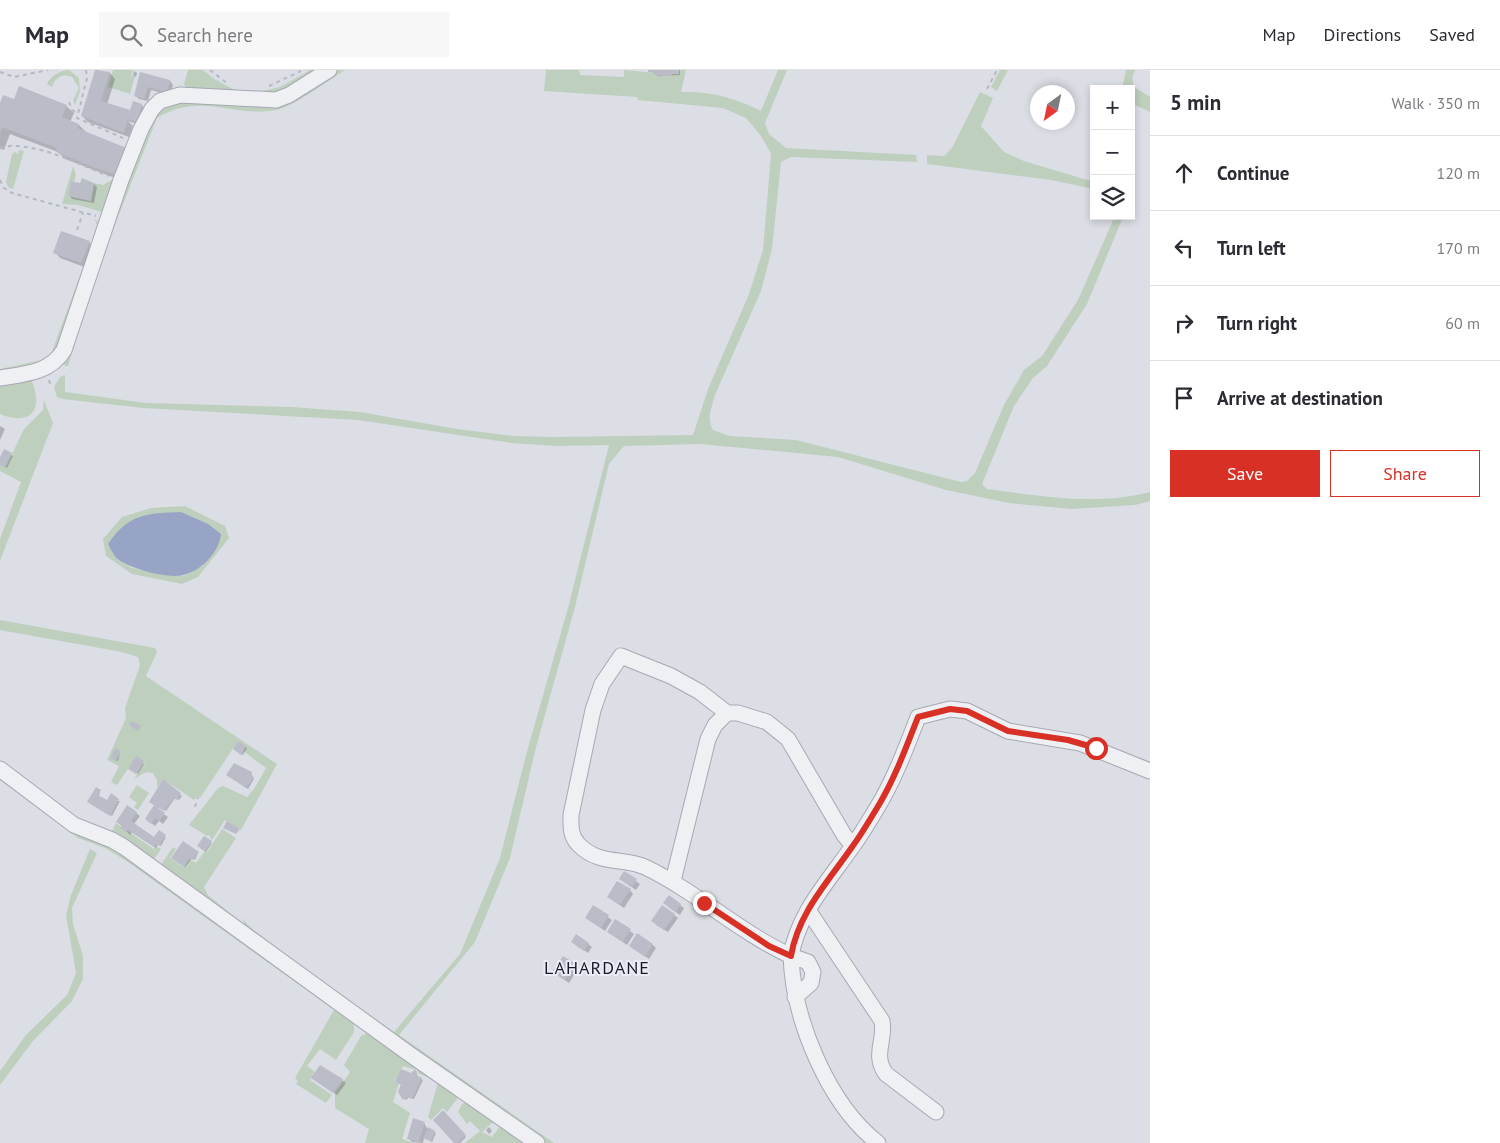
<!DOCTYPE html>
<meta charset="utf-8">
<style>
body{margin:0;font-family:"PT Sans",sans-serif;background:#f7f7f7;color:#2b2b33}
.controls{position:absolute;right:15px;top:15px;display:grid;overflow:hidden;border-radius:0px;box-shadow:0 2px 8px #0003}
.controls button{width:45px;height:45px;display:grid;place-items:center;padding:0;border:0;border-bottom:1px solid #e1e1e2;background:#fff;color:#2b2b33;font:25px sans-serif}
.compass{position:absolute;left:1030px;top:15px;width:45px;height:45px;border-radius:50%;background:#fff;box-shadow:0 2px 8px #0003;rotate:213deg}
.stop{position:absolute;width:15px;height:15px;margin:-11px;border:4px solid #d93025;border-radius:50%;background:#fff}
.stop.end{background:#d93025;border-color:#fff;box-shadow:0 1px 5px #0008}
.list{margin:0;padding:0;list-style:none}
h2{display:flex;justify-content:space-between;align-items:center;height:65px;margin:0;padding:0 20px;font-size:21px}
h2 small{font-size:16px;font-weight:400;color:#7c7c81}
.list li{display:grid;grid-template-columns:32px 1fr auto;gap:15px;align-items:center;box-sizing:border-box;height:75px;padding:0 20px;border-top:1px solid #e1e1e2}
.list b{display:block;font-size:19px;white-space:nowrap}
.list em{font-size:16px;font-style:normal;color:#7c7c81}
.actions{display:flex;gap:10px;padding:15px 20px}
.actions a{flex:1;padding:11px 0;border:1px solid #d93025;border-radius:0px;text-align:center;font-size:18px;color:#d93025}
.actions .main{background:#d93025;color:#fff}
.icon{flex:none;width:28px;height:28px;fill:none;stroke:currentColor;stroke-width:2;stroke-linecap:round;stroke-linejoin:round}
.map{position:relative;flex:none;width:1150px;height:1073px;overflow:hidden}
header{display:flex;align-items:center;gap:30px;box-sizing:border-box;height:70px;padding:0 25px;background:#fff;border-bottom:1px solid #e1e1e2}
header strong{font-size:24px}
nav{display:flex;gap:28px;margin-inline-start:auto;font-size:18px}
.search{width:350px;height:45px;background:#f7f7f7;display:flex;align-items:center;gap:12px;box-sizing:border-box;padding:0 18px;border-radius:0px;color:#7c7c81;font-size:19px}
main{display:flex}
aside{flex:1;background:#fff}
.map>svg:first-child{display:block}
.green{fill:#becfbe;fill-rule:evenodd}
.water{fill:#98a4c5}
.shadow{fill:#0003}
.building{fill:#babcc8}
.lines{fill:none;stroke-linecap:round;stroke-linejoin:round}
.minor-casing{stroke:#a6a8b3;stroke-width:17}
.path{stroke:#b7b9c0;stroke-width:2;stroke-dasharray:4 4;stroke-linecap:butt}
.minor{stroke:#eff0f4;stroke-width:15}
.route{stroke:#d93025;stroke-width:6}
.labels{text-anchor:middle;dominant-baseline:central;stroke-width:4;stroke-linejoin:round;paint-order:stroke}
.quarter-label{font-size:18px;letter-spacing:1px;fill:#191b2c;stroke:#ecedf4}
</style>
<header>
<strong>Map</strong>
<div class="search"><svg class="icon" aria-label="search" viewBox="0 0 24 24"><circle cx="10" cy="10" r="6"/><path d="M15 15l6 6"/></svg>Search here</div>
<nav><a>Map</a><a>Directions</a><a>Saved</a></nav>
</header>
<main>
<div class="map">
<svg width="1150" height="1073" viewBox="0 0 1150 1073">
<rect width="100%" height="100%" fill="#dcdee6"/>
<!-- green -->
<path class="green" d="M 69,0 L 79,8 L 80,21 L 75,35 L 73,30 L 79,18 L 72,7 C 63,3 55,7 52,17 L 47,14 C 51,5 60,1 69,0 Z
M 113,0 L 133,0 L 131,5 L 135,6 L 130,24 L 108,17 Z
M 188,0 L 203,0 L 214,9 L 237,21 L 263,21 L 280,17 L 310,0 L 324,0 L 275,27 L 187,19 L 184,14 Z
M 335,0 L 345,0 C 329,10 293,37 276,40 C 233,48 201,21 157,48 L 97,200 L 68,296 L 65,296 L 64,293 L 94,197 L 155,41 L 174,30 L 261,34 Z
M 546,0 L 579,0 L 580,5 L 624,7 L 624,0 L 655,3 L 655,5 L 671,6 L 672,4 L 679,4 L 679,0 L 686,0 L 681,22 C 710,21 736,28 761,41 L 778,0 L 787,0 L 765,53 L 769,64 L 786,78 L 916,85 L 917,92 L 791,87 L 781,92 L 772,179 L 761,221 L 715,325 C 712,337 706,348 713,360 L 729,366 L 796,370 L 961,412 L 967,411 L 975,403 L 1004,335 L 1024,300 L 1042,286 L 1078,230 L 1115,146 L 1123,147 L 1087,234 L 1047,296 L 1033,308 L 1014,336 L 982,414 L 987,419 C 1041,426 1096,436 1150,422 L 1150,431 L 1135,435 L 1072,439 L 1009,433 L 946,420 L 838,387 L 700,374 L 624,376 L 609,394 L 575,537 L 536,677 L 510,788 L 475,872 L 399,965 L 554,1073 L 543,1073 L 247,860 L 242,848 L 251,858 L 324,913 L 394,962 L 460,884 L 500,788 L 526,685 L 568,538 L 609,375 L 557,376 L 511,373 L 358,350 L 143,338 L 62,329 L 57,327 L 54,317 L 60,307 L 65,305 L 65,322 L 146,333 L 291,337 L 360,342 L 457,359 L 514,366 L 553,367 L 693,365 L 708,319 L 749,224 L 763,180 L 771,84 L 761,66 L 746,48 L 723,38 L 638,30 L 637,27 L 544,21 Z
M 1000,0 L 1008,0 L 997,21 L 991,17 Z
M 1126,0 L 1135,0 L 1132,8 L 1134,17 L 1150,27 L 1150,42 L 1131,33 L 1131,19 L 1122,19 Z
M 980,22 L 993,28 L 981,56 L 1004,82 L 1024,91 L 1094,112 L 1094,119 L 1051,110 L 927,94 L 927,85 L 944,86 L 952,78 Z
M 19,80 L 24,81 L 13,119 L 8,117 L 6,112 L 12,84 L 15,82 L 18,84 Z
M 73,96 L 76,105 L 74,112 L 71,111 L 68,126 L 90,131 L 94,113 L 103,115 L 112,110 L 113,112 L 105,141 L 102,142 L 78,135 L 62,134 Z
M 94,148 L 100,154 L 72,242 L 51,291 L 0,304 L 0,299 L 42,290 L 51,284 L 98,157 Z
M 31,309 C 44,339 32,357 0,344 L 0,310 Z
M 44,330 L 53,353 L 0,491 L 0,469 L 21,412 L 0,401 L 0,395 L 6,397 L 24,359 L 43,340 Z
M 185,436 L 225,456 L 229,468 L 198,507 L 182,514 L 132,504 L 106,486 L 103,469 L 122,447 L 151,438 ZM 117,489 L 204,495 L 183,506 L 132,498 Z
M 0,550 L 155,578 L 157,582 L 146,606 L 277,694 L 241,760 L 225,750 L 212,770 L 209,765 L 207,766 L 189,755 L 218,718 L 223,716 L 247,727 L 254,719 L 266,698 L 243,681 L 246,676 L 238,671 L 200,728 L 197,726 L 194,730 L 163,709 L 157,718 L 157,710 L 153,703 L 146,702 L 134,709 L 145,692 L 136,687 L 117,715 L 111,712 L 119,696 L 107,690 L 126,648 L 125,638 L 140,595 L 138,587 L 122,582 L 0,560 Z
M 0,704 L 112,774 L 354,950 L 354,962 L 336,990 L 320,979 L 307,996 L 315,1002 L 310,1010 L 332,1025 L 326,1033 L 296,1014 L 298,1011 L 295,1008 L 334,940 L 128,792 L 105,778 L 78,768 L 0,710 Z
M 137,715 L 149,723 L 138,740 L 134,737 L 137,733 L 129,727 Z
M 116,753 L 154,779 L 156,776 L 161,779 L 155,788 L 149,790 L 111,763 Z
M 222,759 L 236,768 L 204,817 L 208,825 L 236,848 L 235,849 L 162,800 L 162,793 L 173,777 L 176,779 L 170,788 L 183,797 L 189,789 L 196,793 L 205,781 L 207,782 Z
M 90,779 L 97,783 L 72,838 L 73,854 L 83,886 L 83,909 L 72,931 L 33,971 L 0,1015 L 0,1001 L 26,965 L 67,925 L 76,903 L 66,845 L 71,825 Z
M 370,962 L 426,1000 L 427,1007 L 418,1003 L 417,998 L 412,999 L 403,996 L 395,1011 L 399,1013 L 393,1032 L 410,1043 L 402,1069 L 414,1073 L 365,1073 L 369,1059 L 335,1038 L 335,1023 L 350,1002 L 344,995 L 361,966 Z
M 439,1009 L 457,1024 L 457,1029 L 447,1042 L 443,1038 L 431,1050 L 428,1047 Z
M 468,1032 L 494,1051 L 482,1062 L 492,1067 L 500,1056 L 524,1073 L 465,1073 L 480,1061 L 470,1051 L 467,1054 L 458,1042 L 462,1034 Z"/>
<!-- water -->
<path class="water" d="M 181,442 L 208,454 L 221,464 C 219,482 202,501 183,505 C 169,509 131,499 119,490 C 114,487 111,479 108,474 C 128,444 147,443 181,442 Z"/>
<!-- shadow -->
<path class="shadow" d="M 96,0 L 110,3 L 115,9 L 107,35 L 131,42 L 142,35 L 145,39 L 140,55 L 128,51 L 133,56 L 129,67 L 88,52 L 82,46 Z
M 649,0 L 680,0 L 680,5 L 658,6 Z
M 134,1 L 137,3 L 136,7 L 133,5 Z
M 141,3 L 170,11 L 173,15 L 170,25 L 151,20 L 148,31 L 139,29 L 135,25 Z
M 14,31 L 66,36 L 74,43 L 70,52 L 79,55 L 86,62 L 123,111 L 65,89 L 58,82 L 10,64 L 4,80 L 0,79 L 0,36 Z
M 94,114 L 97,117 L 94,133 L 72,129 L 69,125 Z
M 89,172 L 94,178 L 87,198 L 60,188 L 55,182 Z
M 0,356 L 5,359 L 0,370 Z
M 4,381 L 13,386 L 7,398 L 0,394 Z
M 239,672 L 247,678 L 243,685 L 235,680 Z
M 120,682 L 118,691 L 113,689 Z
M 143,692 L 144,694 L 138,704 L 131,700 Z
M 251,703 L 254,709 L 248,719 L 229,706 Z
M 172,718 L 182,726 L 179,730 L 175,728 L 166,741 L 159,736 L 157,739 L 168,747 L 163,754 L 159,751 L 155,756 L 146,749 Z
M 100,721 L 99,726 L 108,731 L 120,731 L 112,746 L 90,733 Z
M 136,743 L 140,746 L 134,754 L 155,768 L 166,767 L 161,776 L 158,774 L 156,778 L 132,762 L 130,765 L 117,751 Z
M 205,768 L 212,773 L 206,782 L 200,778 Z
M 198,783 L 195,790 L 192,788 L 185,797 L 174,789 Z
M 624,803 L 640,814 L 636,820 L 624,812 Z
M 630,820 L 633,824 L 624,838 L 612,830 Z
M 669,827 L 684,838 L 680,845 L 668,837 Z
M 593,837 L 612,850 L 605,861 L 586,848 Z
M 674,845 L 678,848 L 668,862 L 656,855 Z
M 616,851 L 634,864 L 627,875 L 608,862 Z
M 577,866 L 592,877 L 588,883 L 576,875 Z
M 653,875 L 656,878 L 649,889 L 630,876 Z
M 575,895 L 578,899 L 569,913 L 557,905 Z
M 416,1001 L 417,1006 L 423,1010 L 414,1029 L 409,1027 L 406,1030 L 399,1022 L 402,1015 L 398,1013 Z
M 342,1010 L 346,1013 L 337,1025 L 321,1014 Z
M 443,1042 L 466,1067 L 460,1073 L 456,1073 Z
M 424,1053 L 427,1058 L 436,1063 L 432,1072 L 424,1068 L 423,1073 L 412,1072 L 409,1069 Z
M 489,1057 L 492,1061 L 489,1064 L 486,1060 Z"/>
<!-- building -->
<path class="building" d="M 95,0 L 110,2 L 101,31 L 130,40 L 133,31 L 142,34 L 140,42 L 144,43 L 142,47 L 139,46 L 136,52 L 128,49 L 124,63 L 81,46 Z
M 648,0 L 679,0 L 679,4 L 672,4 L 671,6 L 655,5 L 655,3 L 648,2 Z
M 140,2 L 170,10 L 167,23 L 148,17 L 144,29 L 134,26 Z
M 19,16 L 67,35 L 62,47 L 79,54 L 77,58 L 129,79 L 118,102 L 114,104 L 98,99 L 56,82 L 57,78 L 2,57 L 0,63 L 0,33 L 3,25 L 14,29 Z
M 82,108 L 94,113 L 91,131 L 68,126 L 71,111 L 80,113 Z
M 61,161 L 90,171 L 81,193 L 53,183 Z
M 4,379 L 12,383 L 5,397 L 0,395 L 0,387 Z
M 132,651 L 141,656 L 138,661 L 129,655 Z
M 238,671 L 246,676 L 241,685 L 233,679 Z
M 115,678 L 121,681 L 116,691 L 110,688 Z
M 136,686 L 144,691 L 136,704 L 128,699 Z
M 234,693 L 252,702 L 251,705 L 254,707 L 246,718 L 226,705 Z
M 163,709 L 181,723 L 177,730 L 174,728 L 164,741 L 149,732 Z
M 96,717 L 101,720 L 98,725 L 107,730 L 111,723 L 119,729 L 110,746 L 87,732 Z
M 127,735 L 137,742 L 131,751 L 154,767 L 159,760 L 166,765 L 159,776 L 156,774 L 154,777 L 128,760 L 126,762 L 120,758 L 122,756 L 116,752 Z
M 154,735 L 165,743 L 159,751 L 155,748 L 151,754 L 145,749 Z
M 227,751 L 240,759 L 236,764 L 223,758 Z
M 204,766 L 212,771 L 205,781 L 197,776 Z
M 183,771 L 199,782 L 193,790 L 190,788 L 184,797 L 171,788 Z
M 624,801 L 637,809 L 632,817 L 619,809 Z
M 617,811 L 631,819 L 620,835 L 607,827 Z
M 669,825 L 681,834 L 676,842 L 663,833 Z
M 593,835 L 609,845 L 601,858 L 585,848 Z
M 662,835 L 675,844 L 664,860 L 651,851 Z
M 615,849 L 631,859 L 623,872 L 607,862 Z
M 637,863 L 653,874 L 645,887 L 629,876 Z
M 576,864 L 589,873 L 584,881 L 571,872 Z
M 563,886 L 576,894 L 565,910 L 552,902 Z
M 320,995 L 343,1009 L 333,1023 L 311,1008 Z
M 401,999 L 411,1003 L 415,999 L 417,1002 L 416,1005 L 422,1008 L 412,1029 L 407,1027 L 403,1030 L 398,1022 L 401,1014 L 395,1012 Z
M 443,1040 L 466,1065 L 457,1073 L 454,1073 L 433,1050 Z
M 413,1048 L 425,1052 L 419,1072 L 407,1069 Z
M 428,1057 L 435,1061 L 431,1071 L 423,1068 Z"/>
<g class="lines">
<defs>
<path id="minor" d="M 0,308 C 25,304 50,303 64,280 L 121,110 L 141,59 L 152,39 L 160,31 L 180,25 L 276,30 L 289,25 L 329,0
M 0,699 L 74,755 L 112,770 L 124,777 L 408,983 L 537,1073
M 853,776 L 844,765 L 788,669 L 767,652 L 738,643 L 727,643 L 700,622 L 671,606 L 621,586 L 602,614 L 593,640 L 571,745 C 571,756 570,765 578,774 C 599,796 623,787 645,797 C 697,822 739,862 791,886 C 798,843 828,812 852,777 C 861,765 869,751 877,738 C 894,710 906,678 918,647 L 950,639 L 967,641 L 1008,661 L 1080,673 L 1150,701
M 673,811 L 708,669 L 715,655 L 727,643
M 808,840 L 882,951 C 886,970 872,985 886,1004 L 936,1042
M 795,927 L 811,913 L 813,902 L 808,892 L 791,886 C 793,949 828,1034 878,1073"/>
</defs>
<!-- minor casing -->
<use href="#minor" class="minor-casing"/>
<!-- path -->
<path class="path" d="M 86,0 L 87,8 L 77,48 L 123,68
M 210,0 L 228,14
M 0,2 L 14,7 L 48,0
M 269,16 L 301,1
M 987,19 L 997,0
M 69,32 L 72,40 L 77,43
M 0,78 C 5,78 10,75 15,76 C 47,77 80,95 109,106
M 0,110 L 4,118 L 12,123 L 96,146
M 77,160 L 83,143
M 49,310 L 51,317
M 195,737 L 198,727"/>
<!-- minor -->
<use href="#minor" class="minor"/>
</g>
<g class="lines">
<!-- route -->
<path class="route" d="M 704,833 L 769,876 L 791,886 C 798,843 828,812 852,777 C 861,765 869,751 877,738 C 894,710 906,678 918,647 L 950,639 L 967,641 L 1008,661 L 1068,670 L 1096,678"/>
</g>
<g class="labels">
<!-- quarter labels -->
<g class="quarter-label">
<text x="597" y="897">LAHARDANE</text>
</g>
</g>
</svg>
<div class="controls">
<button>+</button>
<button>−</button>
<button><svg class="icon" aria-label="layers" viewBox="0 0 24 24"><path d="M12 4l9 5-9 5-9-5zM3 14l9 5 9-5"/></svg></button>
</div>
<svg class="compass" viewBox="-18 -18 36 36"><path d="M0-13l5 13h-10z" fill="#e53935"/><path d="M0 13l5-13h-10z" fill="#7c7c81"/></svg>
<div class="stop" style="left:1096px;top:678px"></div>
<div class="stop end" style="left:704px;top:833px"></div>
</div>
<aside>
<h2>5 min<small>Walk · 350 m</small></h2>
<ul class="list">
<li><svg class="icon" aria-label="ahead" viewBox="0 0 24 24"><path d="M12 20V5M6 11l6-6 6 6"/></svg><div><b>Continue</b></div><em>120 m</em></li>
<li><svg class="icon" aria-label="left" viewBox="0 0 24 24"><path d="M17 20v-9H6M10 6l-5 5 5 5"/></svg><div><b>Turn left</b></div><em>170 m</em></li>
<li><svg class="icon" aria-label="right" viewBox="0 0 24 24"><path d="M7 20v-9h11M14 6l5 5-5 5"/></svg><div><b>Turn right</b></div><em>60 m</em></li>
<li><svg class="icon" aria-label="arrive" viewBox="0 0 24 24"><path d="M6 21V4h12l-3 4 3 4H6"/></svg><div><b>Arrive at destination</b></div></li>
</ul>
<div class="actions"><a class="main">Save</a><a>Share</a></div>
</aside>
</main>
